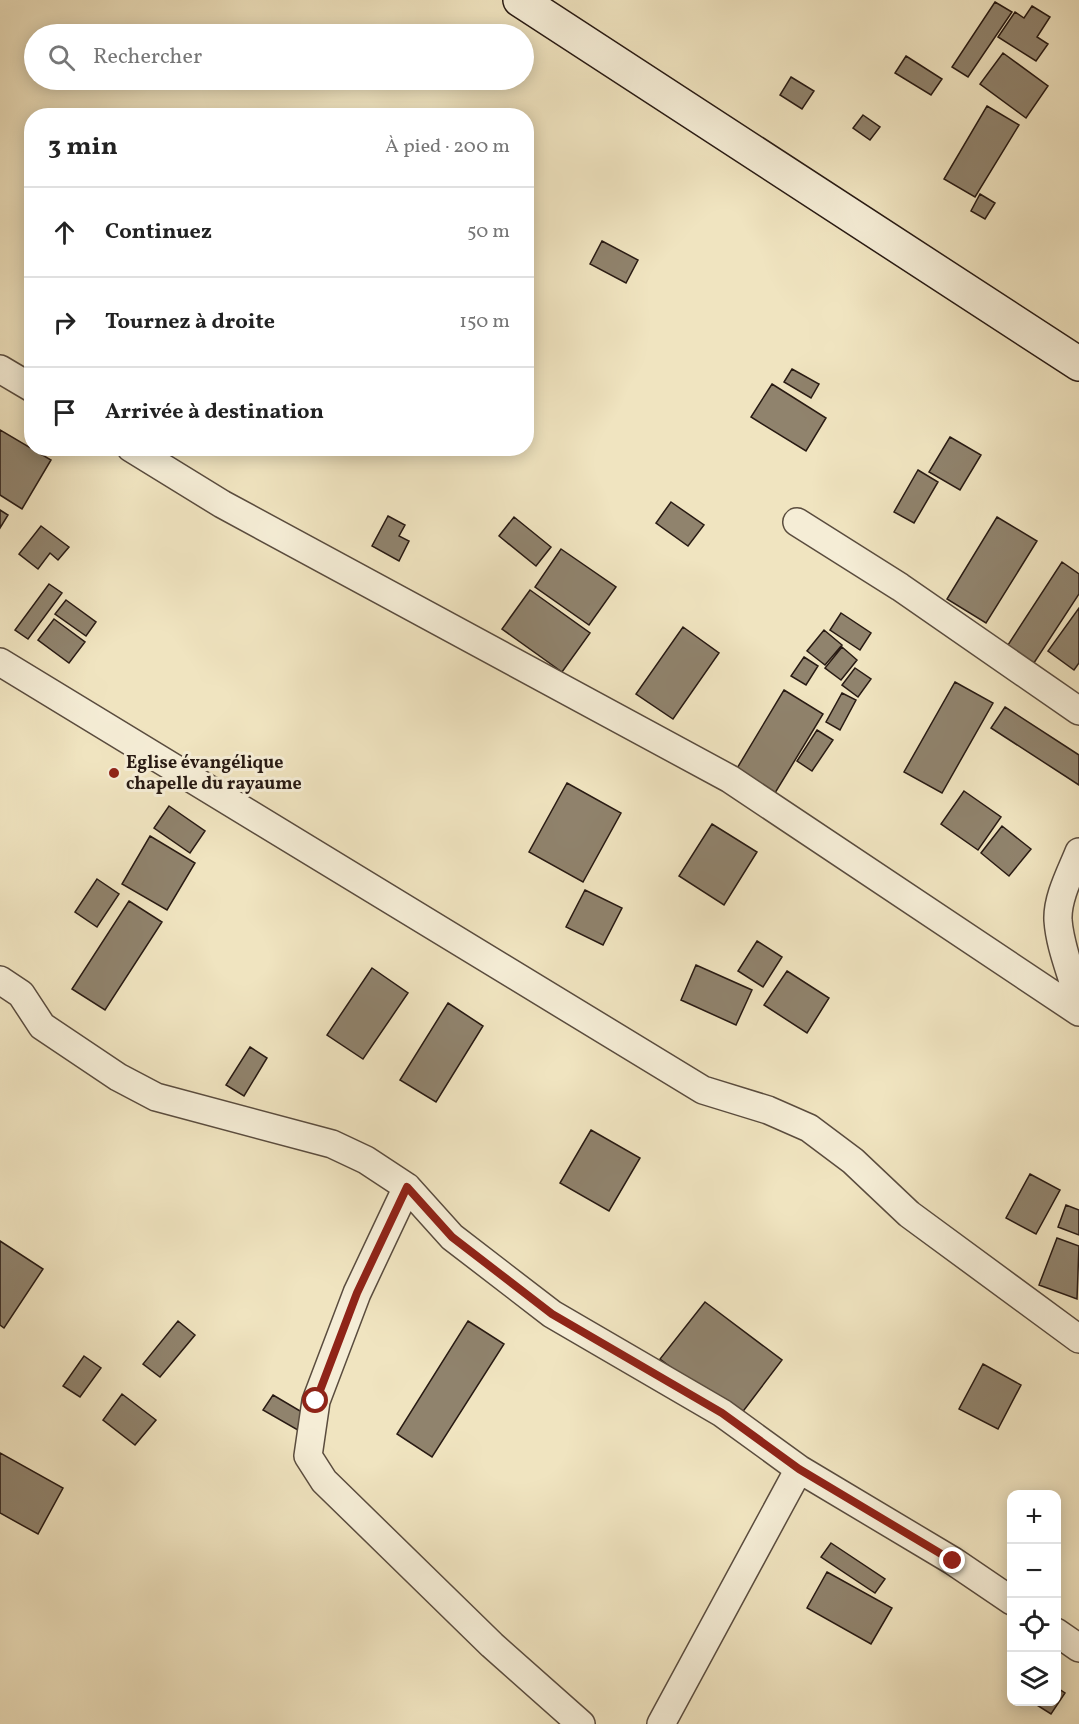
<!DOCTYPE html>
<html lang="fr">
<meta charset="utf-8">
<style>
body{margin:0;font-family:Vollkorn,serif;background:#f6f6f6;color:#222}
.controls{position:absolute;right:18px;bottom:18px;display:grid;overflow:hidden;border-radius:12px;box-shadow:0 3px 15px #0003}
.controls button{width:54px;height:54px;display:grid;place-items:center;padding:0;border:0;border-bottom:2px solid #e0e0e0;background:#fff;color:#222;font:30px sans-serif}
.stop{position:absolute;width:18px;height:18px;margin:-14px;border:4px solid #8f2418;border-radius:50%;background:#fff}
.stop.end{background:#8f2418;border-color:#fff;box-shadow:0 2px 6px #0008}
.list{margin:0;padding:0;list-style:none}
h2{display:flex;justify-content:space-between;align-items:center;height:78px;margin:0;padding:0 24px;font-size:26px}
h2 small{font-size:20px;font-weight:400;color:#767676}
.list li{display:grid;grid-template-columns:39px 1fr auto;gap:18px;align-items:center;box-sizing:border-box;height:90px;padding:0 24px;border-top:2px solid #e0e0e0}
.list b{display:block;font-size:22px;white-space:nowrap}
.list em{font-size:20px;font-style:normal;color:#767676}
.icon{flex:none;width:33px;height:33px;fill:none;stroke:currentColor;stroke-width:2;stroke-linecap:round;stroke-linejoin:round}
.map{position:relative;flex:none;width:1079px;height:1724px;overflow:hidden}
.search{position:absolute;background:#fff;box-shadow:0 3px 15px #0003;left:24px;top:24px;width:510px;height:66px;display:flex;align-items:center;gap:15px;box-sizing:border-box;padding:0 21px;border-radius:33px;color:#767676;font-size:22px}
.panel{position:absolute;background:#fff;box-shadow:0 3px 15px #0003;left:24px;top:108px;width:510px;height:348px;border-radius:24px}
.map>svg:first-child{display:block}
.building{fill:#90836d;stroke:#281a13;stroke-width:1.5}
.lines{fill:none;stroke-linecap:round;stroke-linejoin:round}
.street-casing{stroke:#5a4c3e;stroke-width:30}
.secondary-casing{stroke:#281a13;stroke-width:36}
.street{stroke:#f5edd6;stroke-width:27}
.secondary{stroke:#f5edd6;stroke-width:33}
.route{stroke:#8f2418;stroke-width:8}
.poi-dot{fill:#8f2418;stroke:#f5edd6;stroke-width:2}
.labels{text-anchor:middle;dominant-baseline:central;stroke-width:6;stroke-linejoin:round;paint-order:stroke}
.poi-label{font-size:18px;font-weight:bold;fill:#281a13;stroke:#f5edd6;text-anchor:start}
</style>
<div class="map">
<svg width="1079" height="1724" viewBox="0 0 1079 1724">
<rect width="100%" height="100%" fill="#f0e4c0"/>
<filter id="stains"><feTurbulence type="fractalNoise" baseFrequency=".00333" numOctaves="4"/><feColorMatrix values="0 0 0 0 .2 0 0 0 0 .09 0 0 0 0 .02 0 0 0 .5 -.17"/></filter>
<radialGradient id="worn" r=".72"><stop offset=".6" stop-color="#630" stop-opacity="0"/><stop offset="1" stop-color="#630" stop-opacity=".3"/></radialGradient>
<!-- building -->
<path class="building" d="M 995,2 L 1012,12 L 968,77 L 952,67 Z
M 1032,6 L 1050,17 L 1037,37 L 1048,44 L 1036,61 L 998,37 L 1015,12 L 1024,18 Z
M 1003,53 L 1048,86 L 1026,118 L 980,84 Z
M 906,56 L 942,79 L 931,95 L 895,73 Z
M 791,77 L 814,91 L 802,109 L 780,95 Z
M 987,106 L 1019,125 L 975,197 L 944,179 Z
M 863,115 L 880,127 L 870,140 L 853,128 Z
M 980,194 L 995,203 L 985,219 L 971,211 Z
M 602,241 L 638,260 L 626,283 L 590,264 Z
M 792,369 L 819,384 L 811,398 L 784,382 Z
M 772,384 L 826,418 L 806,451 L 751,417 Z
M 0,430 L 51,460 L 22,509 L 0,495 Z
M 950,437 L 981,455 L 960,490 L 929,472 Z
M 918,470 L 938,482 L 914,523 L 894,512 Z
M 671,502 L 704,525 L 688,546 L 656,523 Z
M 0,510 L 8,515 L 0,528 Z
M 388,516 L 405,525 L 399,536 L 409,541 L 399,561 L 372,546 Z
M 514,517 L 551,547 L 536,566 L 499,536 Z
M 997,517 L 1037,541 L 986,623 L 947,599 Z
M 41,526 L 69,547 L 58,560 L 50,553 L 38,569 L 19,554 Z
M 561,549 L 616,587 L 589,625 L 535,587 Z
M 1062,562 L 1079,574 L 1079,594 L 1030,669 L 1004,651 Z
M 49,584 L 62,593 L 28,639 L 15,630 Z
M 530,590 L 590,633 L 562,672 L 502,629 Z
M 66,600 L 96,622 L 86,636 L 55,614 Z
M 1079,608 L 1079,663 L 1074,670 L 1048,651 Z
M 841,613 L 871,633 L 860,650 L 830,630 Z
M 54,619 L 85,642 L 69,663 L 38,640 Z
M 683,627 L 719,653 L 673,719 L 636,694 Z
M 824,630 L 842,645 L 825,665 L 807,651 Z
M 842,647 L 857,660 L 841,680 L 825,668 Z
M 804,657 L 818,666 L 806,685 L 791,676 Z
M 855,668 L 871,679 L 858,697 L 842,685 Z
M 955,682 L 993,703 L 942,793 L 904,772 Z
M 784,690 L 823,714 L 775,793 L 736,770 Z
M 842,693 L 856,700 L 840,730 L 826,722 Z
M 1005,707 L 1079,755 L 1079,785 L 991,728 Z
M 817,730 L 833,740 L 812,771 L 797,761 Z
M 567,783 L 621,813 L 583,882 L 529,852 Z
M 964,791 L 1001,817 L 978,850 L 941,824 Z
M 169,806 L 205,831 L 190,853 L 154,828 Z
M 712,824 L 757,852 L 724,905 L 679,876 Z
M 1002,826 L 1031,849 L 1009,876 L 981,853 Z
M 150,836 L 195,863 L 167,910 L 122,884 Z
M 97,879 L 119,894 L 97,927 L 75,912 Z
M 585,890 L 622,908 L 603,945 L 566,927 Z
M 129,901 L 162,922 L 105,1010 L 72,989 Z
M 757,941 L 782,957 L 763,987 L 738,971 Z
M 696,965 L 752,990 L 736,1025 L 681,1000 Z
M 372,968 L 408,993 L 363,1059 L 327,1035 Z
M 787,971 L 829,998 L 807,1033 L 764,1005 Z
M 448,1003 L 483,1026 L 436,1102 L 400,1080 Z
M 250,1047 L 267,1058 L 244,1096 L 226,1085 Z
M 591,1130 L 640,1158 L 609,1211 L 560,1183 Z
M 1030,1174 L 1060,1190 L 1036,1234 L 1006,1218 Z
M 1066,1205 L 1079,1210 L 1079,1235 L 1058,1227 Z
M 1057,1238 L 1079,1246 L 1077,1299 L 1039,1285 Z
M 0,1241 L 43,1269 L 4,1328 L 0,1325 Z
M 705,1302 L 782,1360 L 738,1418 L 660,1359 Z
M 178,1321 L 195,1335 L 160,1377 L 143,1364 Z
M 468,1321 L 504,1344 L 432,1457 L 397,1434 Z
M 84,1356 L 101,1368 L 80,1397 L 63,1386 Z
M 983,1364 L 1021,1385 L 998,1429 L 959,1409 Z
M 122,1394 L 156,1420 L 135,1445 L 103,1420 Z
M 273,1395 L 312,1418 L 303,1433 L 263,1410 Z
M 0,1453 L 63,1488 L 38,1534 L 0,1513 Z
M 831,1543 L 885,1579 L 875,1593 L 821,1557 Z
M 827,1572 L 892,1608 L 871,1644 L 807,1608 Z
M 1056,1687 L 1065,1693 L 1051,1714 L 1032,1702 L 1056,1702 Z"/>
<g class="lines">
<defs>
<path id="street" d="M 0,369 L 32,388
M 131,448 L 222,504 L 730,779 L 1079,1012
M 797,522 L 900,587 L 1079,711
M 0,662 L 703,1090 L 768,1110 L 809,1128 L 853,1161 L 909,1214 L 1079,1339
M 1079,852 C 1071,872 1057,898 1058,920 C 1060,949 1073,976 1079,1003
M 0,980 L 21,994 L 42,1026 L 118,1077 L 156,1097 L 332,1144 L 366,1160 L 407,1187 L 452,1237 L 552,1314 L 722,1413 L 799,1469 L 953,1561 L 1012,1601
M 407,1187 L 357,1293 L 316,1401 L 308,1456 L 324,1481 L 492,1645 L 581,1724
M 1056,1632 L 1079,1648
M 661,1724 L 799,1469"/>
<path id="secondary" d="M 520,0 L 1079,364"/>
</defs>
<!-- street casing -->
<use href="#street" class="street-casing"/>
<!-- secondary casing -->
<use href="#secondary" class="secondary-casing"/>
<!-- street -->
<use href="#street" class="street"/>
<!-- secondary -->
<use href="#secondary" class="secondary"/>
</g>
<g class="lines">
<!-- route -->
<path class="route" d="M 316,1401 L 357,1293 L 407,1187 L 452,1237 L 552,1314 L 722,1413 L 799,1469 L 953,1561"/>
</g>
<!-- markers -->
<circle class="poi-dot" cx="114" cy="773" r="6"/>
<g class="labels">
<!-- poi labels -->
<g class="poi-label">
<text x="126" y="763">Eglise évangélique<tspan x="126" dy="21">chapelle du rayaume</tspan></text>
</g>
</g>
<rect width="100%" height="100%" filter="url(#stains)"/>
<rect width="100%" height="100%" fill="url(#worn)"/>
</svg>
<div class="controls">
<button>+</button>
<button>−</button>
<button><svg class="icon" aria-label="locate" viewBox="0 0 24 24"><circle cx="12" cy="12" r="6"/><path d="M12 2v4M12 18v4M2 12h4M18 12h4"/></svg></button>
<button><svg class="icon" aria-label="layers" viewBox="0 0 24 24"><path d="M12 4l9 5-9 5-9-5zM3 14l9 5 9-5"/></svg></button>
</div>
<div class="stop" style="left:316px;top:1401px"></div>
<div class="stop end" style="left:953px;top:1561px"></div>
<div class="search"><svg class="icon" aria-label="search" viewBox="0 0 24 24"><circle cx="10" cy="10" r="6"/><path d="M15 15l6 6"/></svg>Rechercher</div>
<section class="panel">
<h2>3 min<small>À pied · 200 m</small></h2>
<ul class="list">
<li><svg class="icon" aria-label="ahead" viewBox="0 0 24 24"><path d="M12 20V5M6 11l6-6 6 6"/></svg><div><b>Continuez</b></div><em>50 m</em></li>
<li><svg class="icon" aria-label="right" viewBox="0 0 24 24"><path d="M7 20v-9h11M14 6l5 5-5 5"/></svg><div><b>Tournez à droite</b></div><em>150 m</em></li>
<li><svg class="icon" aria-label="arrive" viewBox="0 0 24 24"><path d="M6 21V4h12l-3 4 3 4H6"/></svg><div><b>Arrivée à destination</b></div></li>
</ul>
</section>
</div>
